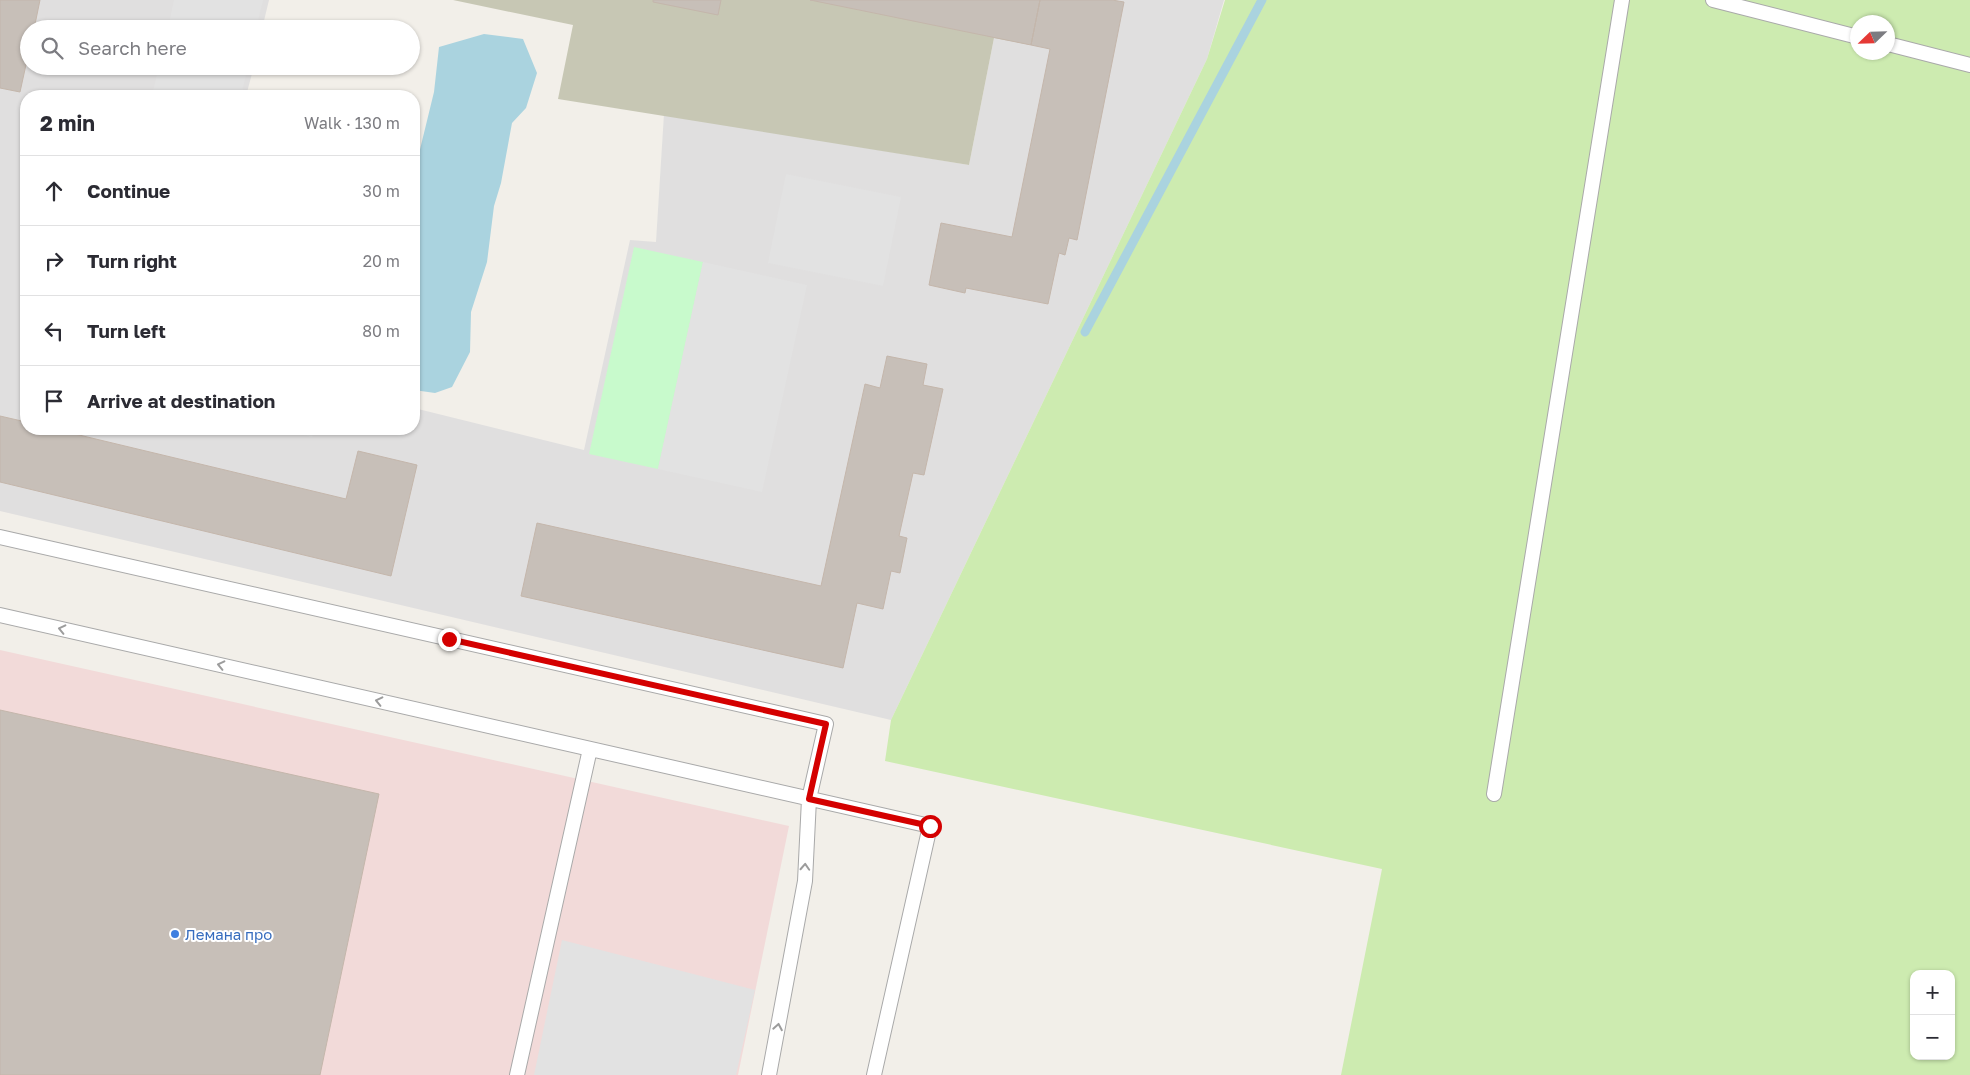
<!DOCTYPE html>
<meta charset="utf-8">
<style>
body{margin:0;font-family:"Golos Text",sans-serif;background:#f2f2f3;color:#2b2b33}
.controls{position:absolute;right:15px;bottom:15px;display:grid;overflow:hidden;border-radius:10px;box-shadow:0 1px 4px #0004}
.controls button{width:45px;height:45px;display:grid;place-items:center;padding:0;border:0;border-bottom:1px solid #e1e1e2;background:#fff;color:#2b2b33;font:25px sans-serif}
.compass{position:absolute;left:1850px;top:15px;width:45px;height:45px;border-radius:50%;background:#fff;box-shadow:0 1px 4px #0004;rotate:247deg}
.stop{position:absolute;width:15px;height:15px;margin:-11px;border:4px solid #d40000;border-radius:50%;background:#fff}
.stop.end{background:#d40000;border-color:#fff;box-shadow:0 1px 5px #0008}
.list{margin:0;padding:0;list-style:none}
h2{display:flex;justify-content:space-between;align-items:center;height:65px;margin:0;padding:0 20px;font-size:21px}
h2 small{font-size:16px;font-weight:400;color:#7c7c81}
.list li{display:grid;grid-template-columns:32px 1fr auto;gap:15px;align-items:center;box-sizing:border-box;height:70px;padding:0 20px;border-top:1px solid #e1e1e2}
.list b{display:block;font-size:19px;white-space:nowrap}
.list em{font-size:16px;font-style:normal;color:#7c7c81}
.icon{flex:none;width:28px;height:28px;fill:none;stroke:currentColor;stroke-width:2;stroke-linecap:round;stroke-linejoin:round}
.map{position:relative;flex:none;width:1970px;height:1075px;overflow:hidden}
.search{position:absolute;background:#fff;box-shadow:0 1px 4px #0004;left:20px;top:20px;width:400px;height:55px;display:flex;align-items:center;gap:12px;box-sizing:border-box;padding:0 18px;border-radius:28px;color:#7c7c81;font-size:19px}
.panel{position:absolute;background:#fff;box-shadow:0 1px 4px #0004;left:20px;top:90px;width:400px;height:345px;border-radius:20px}
.map>svg:first-child{display:block}
.residential{fill:#e0dfdf}
.commercial{fill:#f2dad9}
.construction{fill:#c7c7b4}
.grass{fill:#cdebb0;fill-rule:evenodd}
.park{fill:#c8facc}
.parking{fill:#e2e2e2}
.water{fill:#aad3df}
.lines{fill:none;stroke-linecap:round;stroke-linejoin:round}
.stream{stroke:#aad3df;stroke-width:9}
.building{fill:#c7bfb8;stroke:#c4b6ab}
.lane-casing{stroke:#a9a9a9;stroke-width:16}
.lane{stroke:#fff;stroke-width:14}
.oneway{stroke:#9c9c9c}
.route{stroke:#d40000;stroke-width:6}
.shop-dot{fill:#3f7fe0;stroke:#fff;stroke-width:2}
.labels{text-anchor:middle;dominant-baseline:central;stroke-width:4;stroke-linejoin:round;paint-order:stroke}
.shop-label{font-size:15px;fill:#366cbe;stroke:#fff;text-anchor:start}
</style>
<div class="map">
<svg width="1970" height="1075" viewBox="0 0 1970 1075">
<rect width="100%" height="100%" fill="#f2efe9"/>
<!-- residential -->
<path class="residential" d="M 0,0 L 269,0 L 262,29 L 29,29 L 29,66 L 254,66 L 246,96 L 26,96 L 26,429 L 414,429 L 414,408 L 584,450 L 630,240 L 656,242 L 664,114 L 969,165 L 994,38 L 1040,0 L 1224,0 L 1207,59 L 891,720 L 0,511 Z"/>
<!-- commercial -->
<path class="commercial" d="M 0,650 L 789,826 L 738,1075 L 0,1075 Z"/>
<!-- construction -->
<path class="construction" d="M 453,0 L 1040,0 L 1031,45 L 994,38 L 969,165 L 558,99 L 573,25 Z"/>
<!-- grass -->
<path class="grass" d="M 1225,0 L 1970,0 L 1970,1075 L 1341,1075 L 1382,869 L 885,761 L 891,720 L 1207,59 ZM 1858,22 L 1888,22 L 1888,52 L 1858,52 ZM 1914,974 L 1951,974 L 1951,1056 L 1914,1056 Z"/>
<!-- park -->
<path class="park" d="M 634,247 L 703,262 L 658,469 L 589,454 Z"/>
<!-- parking -->
<path class="parking" d="M 174,0 L 263,0 L 256,29 L 168,29 Z
M 159,66 L 248,66 L 241,96 L 152,96 Z
M 786,174 L 901,197 L 883,286 L 768,263 Z
M 703,262 L 807,285 L 762,492 L 658,469 Z
M 277,429 L 314,429 L 312,437 Z
M 562,940 L 755,990 L 736,1075 L 534,1075 Z"/>
<!-- water -->
<path class="water" d="M 484,34 L 523,39 L 537,73 L 526,108 L 512,123 L 501,183 L 494,206 L 487,262 L 471,312 L 470,352 L 452,387 L 435,393 L 414,390 L 414,174 L 434,92 L 439,47 Z"/>
<g class="lines">
<!-- stream -->
<path class="stream" d="M 1085,332 L 1262,0"/>
</g>
<!-- building -->
<path class="building" d="M 0,0 L 40,0 L 34,29 L 29,29 L 29,51 L 20,92 L 0,88 Z
M 653,0 L 721,0 L 718,15 L 653,2 Z
M 810,0 L 1040,0 L 1031,45 Z
M 1040,0 L 1112,0 L 1124,2 L 1077,240 L 1069,238 L 1065,255 L 1059,253 L 1048,304 L 966,288 L 965,293 L 929,285 L 941,223 L 1012,237 L 1050,49 L 1031,45 Z
M 887,356 L 927,364 L 923,385 L 943,389 L 924,475 L 913,473 L 899,536 L 907,538 L 900,573 L 891,571 L 883,609 L 857,603 L 843,668 L 521,596 L 537,523 L 821,586 L 865,384 L 880,388 Z
M 0,416 L 26,422 L 26,429 L 54,429 L 346,499 L 358,451 L 417,465 L 391,576 L 0,482 Z
M 0,710 L 379,794 L 320,1075 L 0,1075 Z"/>
<g class="lines">
<defs>
<path id="lane" d="M 1713,0 L 1858,37
M 1888,44 L 1970,65
M 0,537 L 826,724 L 809,799 L 805,881 L 769,1075
M 0,615 L 930,826 L 874,1075
M 1494,794 L 1622,0
M 517,1075 L 590,749"/>
</defs>
<!-- lane casing -->
<use href="#lane" class="lane-casing"/>
<!-- lane -->
<use href="#lane" class="lane"/>
</g>
<!-- one-way arrows -->
<defs><path id="oneway-chevron" d="M-2-3.5L2.5 0L-2 3.5" fill="none" stroke-width="1.6" stroke-linecap="round" stroke-linejoin="round" transform="scale(1.25)"/></defs>
<g class="oneway">
<use href="#oneway-chevron" transform="translate(62 629) rotate(-167)"/>
<use href="#oneway-chevron" transform="translate(221 665) rotate(-167)"/>
<use href="#oneway-chevron" transform="translate(379 701) rotate(-167)"/>
<use href="#oneway-chevron" transform="translate(805 867) rotate(-87)"/>
<use href="#oneway-chevron" transform="translate(778 1027) rotate(-80)"/>
</g>
<g class="lines">
<!-- route -->
<path class="route" d="M 449,639 L 826,724 L 809,799 L 930,826"/>
</g>
<!-- markers -->
<circle class="shop-dot" cx="175" cy="934" r="5"/>
<g class="labels">
<!-- shop labels -->
<g class="shop-label">
<text x="185" y="934">Лемана про</text>
</g>
</g>
</svg>
<div class="controls">
<button>+</button>
<button>−</button>
</div>
<svg class="compass" viewBox="-18 -18 36 36"><path d="M0-13l5 13h-10z" fill="#e53935"/><path d="M0 13l5-13h-10z" fill="#7c7c81"/></svg>
<div class="stop" style="left:930px;top:826px"></div>
<div class="stop end" style="left:449px;top:639px"></div>
<div class="search"><svg class="icon" aria-label="search" viewBox="0 0 24 24"><circle cx="10" cy="10" r="6"/><path d="M15 15l6 6"/></svg>Search here</div>
<section class="panel">
<h2>2 min<small>Walk · 130 m</small></h2>
<ul class="list">
<li><svg class="icon" aria-label="ahead" viewBox="0 0 24 24"><path d="M12 20V5M6 11l6-6 6 6"/></svg><div><b>Continue</b></div><em>30 m</em></li>
<li><svg class="icon" aria-label="right" viewBox="0 0 24 24"><path d="M7 20v-9h11M14 6l5 5-5 5"/></svg><div><b>Turn right</b></div><em>20 m</em></li>
<li><svg class="icon" aria-label="left" viewBox="0 0 24 24"><path d="M17 20v-9H6M10 6l-5 5 5 5"/></svg><div><b>Turn left</b></div><em>80 m</em></li>
<li><svg class="icon" aria-label="arrive" viewBox="0 0 24 24"><path d="M6 21V4h12l-3 4 3 4H6"/></svg><div><b>Arrive at destination</b></div></li>
</ul>
</section>
</div>
